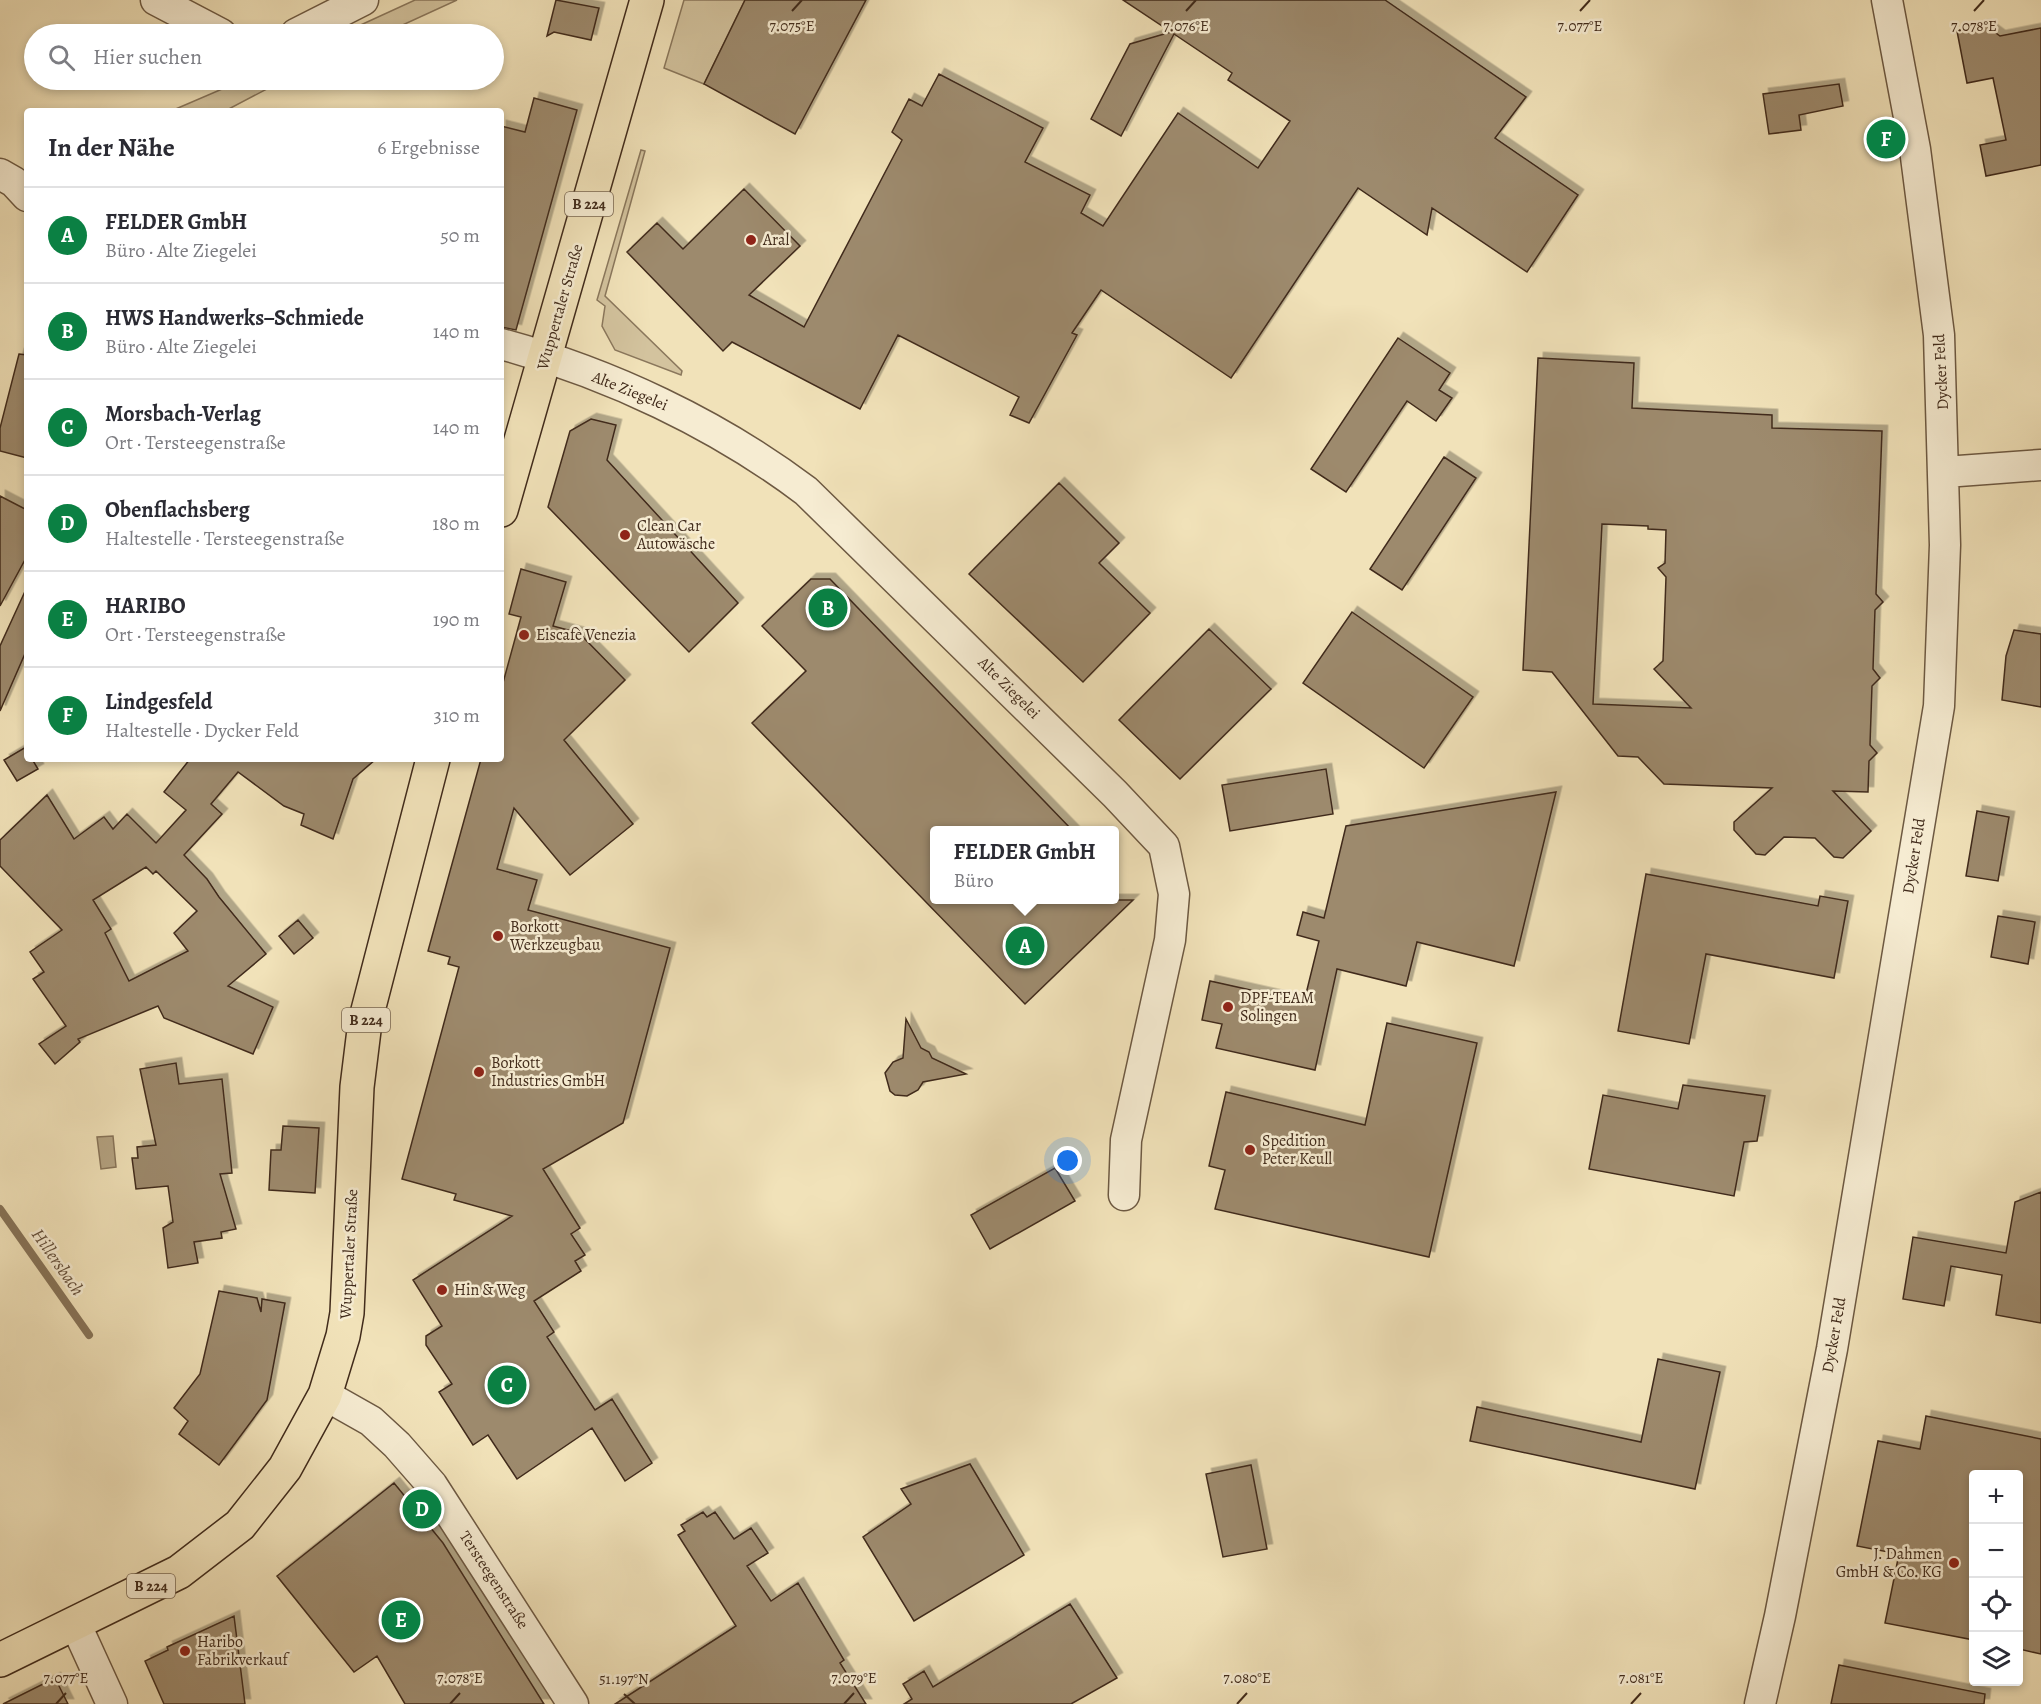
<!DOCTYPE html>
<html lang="de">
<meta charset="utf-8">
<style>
body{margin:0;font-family:Alegreya,serif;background:#f2f2f3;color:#2b2b33}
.controls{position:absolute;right:18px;bottom:18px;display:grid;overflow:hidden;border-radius:6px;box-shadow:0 3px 9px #0003}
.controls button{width:54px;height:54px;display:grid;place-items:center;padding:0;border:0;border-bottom:2px solid #e1e1e2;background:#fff;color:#2b2b33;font:30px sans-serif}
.you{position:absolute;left:1068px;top:1161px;width:21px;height:21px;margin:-15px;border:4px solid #fff;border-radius:50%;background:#1a73e8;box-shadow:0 0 0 9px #1a73e833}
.badge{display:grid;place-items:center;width:39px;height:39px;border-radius:50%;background:#0b8043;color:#fff;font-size:20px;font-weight:700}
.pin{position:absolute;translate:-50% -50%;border:3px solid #fff;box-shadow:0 2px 6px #0006}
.popup{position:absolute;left:930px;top:826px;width:189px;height:78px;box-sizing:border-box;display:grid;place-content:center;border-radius:6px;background:#fff;filter:drop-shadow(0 2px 4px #0005);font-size:20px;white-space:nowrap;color:#7c7c81}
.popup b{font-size:22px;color:#2b2b33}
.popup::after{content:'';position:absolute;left:50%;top:100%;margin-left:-12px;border:12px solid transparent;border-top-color:#fff}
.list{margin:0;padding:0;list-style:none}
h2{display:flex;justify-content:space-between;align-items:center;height:78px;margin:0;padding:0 24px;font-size:26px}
h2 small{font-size:20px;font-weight:400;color:#7c7c81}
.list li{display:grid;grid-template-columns:39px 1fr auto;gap:18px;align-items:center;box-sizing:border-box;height:96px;padding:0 24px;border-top:2px solid #e1e1e2}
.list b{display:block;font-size:22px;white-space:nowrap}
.list p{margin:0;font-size:20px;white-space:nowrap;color:#7c7c81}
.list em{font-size:20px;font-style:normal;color:#7c7c81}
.icon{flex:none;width:33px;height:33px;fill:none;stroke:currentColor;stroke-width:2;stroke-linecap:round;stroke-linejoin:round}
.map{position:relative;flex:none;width:2041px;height:1704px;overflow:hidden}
.search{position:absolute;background:#fff;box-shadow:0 3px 9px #0003;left:24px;top:24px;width:480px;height:66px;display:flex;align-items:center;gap:15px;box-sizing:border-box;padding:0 21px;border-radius:33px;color:#7c7c81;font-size:22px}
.panel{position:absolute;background:#fff;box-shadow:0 3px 9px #0003;left:24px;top:108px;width:480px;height:654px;border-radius:6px}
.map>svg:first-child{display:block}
.green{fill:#d3c39e;stroke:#8a775c;stroke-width:1.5}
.water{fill:#b5a483;stroke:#877459;stroke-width:1.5}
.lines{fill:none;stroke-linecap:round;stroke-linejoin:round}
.stream{stroke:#877459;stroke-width:8}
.building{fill:#9d8a6d;stroke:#412b1b;stroke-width:1.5;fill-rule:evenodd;filter:url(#shadow)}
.street-casing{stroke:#6d5942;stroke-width:33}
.primary-casing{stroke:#412b1b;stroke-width:36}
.street{stroke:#f6ecd2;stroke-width:30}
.primary{stroke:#f1e2b9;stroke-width:33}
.ticks{fill:none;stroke:#412b1b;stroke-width:2}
.poi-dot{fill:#8f2418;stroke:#f6ecd2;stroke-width:2}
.labels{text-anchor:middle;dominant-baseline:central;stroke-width:5;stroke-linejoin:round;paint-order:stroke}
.shield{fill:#f6ecd2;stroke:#776552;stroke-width:1.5}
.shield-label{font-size:15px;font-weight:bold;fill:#412b1b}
.poi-label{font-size:16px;fill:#412b1b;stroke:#f6ecd2;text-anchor:start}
.street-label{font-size:16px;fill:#412b1b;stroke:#f6ecd2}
.water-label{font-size:18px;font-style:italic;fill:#644f3a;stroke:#f6ecd2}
.ticks-label{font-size:15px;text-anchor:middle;fill:#412b1b;stroke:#f6ecd2;stroke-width:5;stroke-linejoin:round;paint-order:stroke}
</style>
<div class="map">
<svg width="2041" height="1704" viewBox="0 0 2041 1704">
<defs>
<filter id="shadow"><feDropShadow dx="5.5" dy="-5.5" stdDeviation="0" flood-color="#0004"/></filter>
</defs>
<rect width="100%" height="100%" fill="#f1e2b9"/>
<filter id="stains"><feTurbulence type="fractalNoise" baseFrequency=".00333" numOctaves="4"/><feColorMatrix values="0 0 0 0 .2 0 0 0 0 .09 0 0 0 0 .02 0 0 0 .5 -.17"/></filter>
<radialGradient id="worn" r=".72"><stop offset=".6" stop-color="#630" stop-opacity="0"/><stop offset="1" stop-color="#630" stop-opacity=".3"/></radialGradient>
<!-- green -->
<path class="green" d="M 415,0 L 457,0 L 383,34 L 341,34 Z
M 684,0 L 745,0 L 704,84 L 664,68 Z
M 243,80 L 284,80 L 225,111 L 171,111 Z
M 641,150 L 645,151 L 605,296 L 682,371 L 681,375 L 615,350 L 602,326 L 605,306 L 597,300 Z"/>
<!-- water -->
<path class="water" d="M 113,1136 L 116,1167 L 101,1169 L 97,1137 Z"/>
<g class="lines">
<!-- stream -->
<path class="stream" d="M 0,1209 L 89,1335"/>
</g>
<!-- building -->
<path class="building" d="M 556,0 L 599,8 L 591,40 L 554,32 L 547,36 Z
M 745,0 L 866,0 L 795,134 L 704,84 Z
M 1123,0 L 1385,0 L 1526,97 L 1495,138 L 1578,195 L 1527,272 L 1432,208 L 1427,235 L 1358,188 L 1231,378 L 1101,290 L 1072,333 L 1077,335 L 1029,423 L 1010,415 L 1019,397 L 898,335 L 860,409 L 732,342 L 723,351 L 627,252 L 657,223 L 683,249 L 744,189 L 800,246 L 749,295 L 804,327 L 902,140 L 892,132 L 909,99 L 922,106 L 939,74 L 1043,128 L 1025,162 L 1090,195 L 1081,213 L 1103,226 L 1178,113 L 1258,168 L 1290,121 L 1228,80 L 1232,73 L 1174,34 L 1121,136 L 1091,119 L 1130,44 L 1171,32 Z
M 1985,25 L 2000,36 L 2041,28 L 2041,165 L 1986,176 L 1980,145 L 2006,140 L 1993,78 L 1967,83 L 1957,31 Z
M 1839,84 L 1843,106 L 1799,115 L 1801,130 L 1769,134 L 1763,94 Z
M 534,98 L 577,110 L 516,330 L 501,327 L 501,126 L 525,132 Z
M 1398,338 L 1450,373 L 1439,390 L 1452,398 L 1436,421 L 1407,401 L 1346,492 L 1311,469 Z
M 19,354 L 27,355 L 27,458 L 0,451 L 0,428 Z
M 1538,358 L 1634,363 L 1632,408 L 1772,415 L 1772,428 L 1882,431 L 1876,594 L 1883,602 L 1875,610 L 1873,669 L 1880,678 L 1872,686 L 1870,745 L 1877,753 L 1869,761 L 1868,792 L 1833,791 L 1871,831 L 1843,858 L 1834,857 L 1815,838 L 1784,837 L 1765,855 L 1756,854 L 1734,830 L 1734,822 L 1772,788 L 1664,784 L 1638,757 L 1618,756 L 1552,672 L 1523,670 ZM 1602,524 L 1648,526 L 1648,529 L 1666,530 L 1665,563 L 1658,568 L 1666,577 L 1663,661 L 1654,669 L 1691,708 L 1593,704 Z
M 591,419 L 616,425 L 607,460 L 738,603 L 689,652 L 548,507 L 570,431 Z
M 1444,457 L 1476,478 L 1402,590 L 1370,569 Z
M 1059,483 L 1119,543 L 1099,563 L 1150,613 L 1083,682 L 969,574 Z
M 0,496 L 27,510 L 27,556 L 0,606 Z
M 521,569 L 566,582 L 553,626 L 579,633 L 625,680 L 564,740 L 633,824 L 570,875 L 514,808 L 497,869 L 537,880 L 528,910 L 670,948 L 623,1123 L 543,1169 L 580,1228 L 571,1234 L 585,1255 L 575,1261 L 581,1271 L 534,1301 L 554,1332 L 547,1337 L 595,1410 L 612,1399 L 652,1463 L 625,1481 L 592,1428 L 517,1479 L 488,1435 L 473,1445 L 439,1392 L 452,1384 L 426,1345 L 426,1336 L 442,1326 L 413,1280 L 512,1216 L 454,1200 L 456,1194 L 402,1179 L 459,967 L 448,964 L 450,957 L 428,951 L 481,759 L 501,759 L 501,690 L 521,617 L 509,614 Z
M 811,579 L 830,579 L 1073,831 L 935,831 L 935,900 L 1133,900 L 1025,1004 L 752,723 L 806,671 L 762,626 Z
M 27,587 L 27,649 L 0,711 L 0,646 Z
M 1352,612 L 1473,697 L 1424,768 L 1303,683 Z
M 1209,629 L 1271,689 L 1180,779 L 1119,720 Z
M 2014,630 L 2041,634 L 2041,707 L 2002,700 L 2006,656 Z
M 26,747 L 27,759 L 32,759 L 38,769 L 17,781 L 4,760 Z
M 190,759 L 376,759 L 353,779 L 333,839 L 301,825 L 304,814 L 284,806 L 238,772 L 211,804 L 222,814 L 184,855 L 207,879 L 219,897 L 266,954 L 228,986 L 273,1007 L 253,1054 L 164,1018 L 158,1006 L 78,1039 L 80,1042 L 55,1064 L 39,1044 L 66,1026 L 33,979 L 44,972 L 30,952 L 62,930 L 0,866 L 0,840 L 47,795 L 74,839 L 104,817 L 113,829 L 127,814 L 156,843 L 186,810 L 164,792 ZM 146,867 L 153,874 L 156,871 L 197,911 L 174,933 L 188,951 L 129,981 L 105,933 L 111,929 L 93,900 Z
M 1326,769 L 1333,814 L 1230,831 L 1222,785 Z
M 1556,792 L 1514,966 L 1417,942 L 1406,986 L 1337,969 L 1315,1070 L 1216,1048 L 1222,1024 L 1202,1020 L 1210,981 L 1304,1002 L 1319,941 L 1297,935 L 1303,912 L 1324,918 L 1346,826 Z
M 1977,811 L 2009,817 L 1998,881 L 1966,876 Z
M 1646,874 L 1818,906 L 1820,896 L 1848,901 L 1834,978 L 1706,954 L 1689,1044 L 1618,1031 Z
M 1998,916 L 2035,922 L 2028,964 L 1991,957 Z
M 298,920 L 313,938 L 294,954 L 279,936 Z
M 906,1019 L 921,1048 L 929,1052 L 932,1058 L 966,1074 L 923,1082 L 918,1090 L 907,1096 L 895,1095 L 890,1091 L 885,1073 L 893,1062 L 903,1058 Z
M 1387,1023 L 1477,1043 L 1429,1257 L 1215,1209 L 1225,1170 L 1209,1166 L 1226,1092 L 1365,1125 Z
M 176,1063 L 179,1084 L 222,1079 L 232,1173 L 220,1174 L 236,1229 L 221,1232 L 222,1238 L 194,1242 L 198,1263 L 168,1268 L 163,1228 L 173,1222 L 168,1186 L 136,1189 L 132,1158 L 138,1158 L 137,1147 L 156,1145 L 140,1069 Z
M 1683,1085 L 1765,1096 L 1757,1141 L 1744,1142 L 1734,1196 L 1589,1169 L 1603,1095 L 1678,1109 Z
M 283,1126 L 319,1128 L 315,1193 L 269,1190 L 271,1150 L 281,1150 Z
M 1055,1168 L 1075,1201 L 990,1249 L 971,1215 Z
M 2041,1192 L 2041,1323 L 1996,1315 L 2002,1275 L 1951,1266 L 1944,1306 L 1903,1299 L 1913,1237 L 2006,1253 L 2015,1202 Z
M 219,1291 L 257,1298 L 261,1312 L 262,1299 L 285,1303 L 267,1400 L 219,1465 L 179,1434 L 188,1421 L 174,1408 L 200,1374 Z
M 1658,1359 L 1720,1372 L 1695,1489 L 1470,1441 L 1477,1407 L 1641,1442 Z
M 1926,1416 L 2041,1439 L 2041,1654 L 2019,1649 L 2019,1474 L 1974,1474 L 1974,1640 L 1885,1623 L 1899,1554 L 1857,1546 L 1878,1441 L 1920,1449 Z
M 970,1464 L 1024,1555 L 914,1621 L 863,1537 L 911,1504 L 901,1489 Z
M 1251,1465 L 1267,1549 L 1223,1557 L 1206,1474 Z
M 394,1483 L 443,1543 L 544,1704 L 405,1704 L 377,1656 L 354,1672 L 277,1576 Z
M 703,1512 L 707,1517 L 715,1512 L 734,1539 L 751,1528 L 768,1553 L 747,1566 L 771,1601 L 798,1583 L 844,1660 L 840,1663 L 866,1704 L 615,1704 L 736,1626 L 678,1535 L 685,1531 L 681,1525 Z
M 1070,1604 L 1117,1678 L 1071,1704 L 904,1704 L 912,1699 L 903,1684 L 924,1671 L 933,1687 Z
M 234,1616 L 245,1704 L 164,1704 L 145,1661 L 168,1650 L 167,1647 Z
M 1839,1665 L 1985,1694 L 1984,1704 L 1831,1704 Z
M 55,1678 L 68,1704 L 3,1704 Z"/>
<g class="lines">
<defs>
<path id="street" d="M 156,0 L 221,34
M 296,34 L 363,0
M 0,174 L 14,182 L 27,196
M 501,344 C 609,373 717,424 806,491 L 1115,794 L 1164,846 L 1174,894 L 1170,940 L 1126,1140 L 1124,1195
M 1945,472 L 2041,465
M 325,1395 L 371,1421 L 397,1445 L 432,1485 L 573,1704
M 75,1623 L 112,1704
M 1760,1704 L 1780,1616 L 1832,1349 L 1939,706 L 1945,545 L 1939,335 L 1915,149 L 1887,0"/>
<path id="primary" d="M 501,510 L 647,0
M 0,1660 L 179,1572 L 240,1525 L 285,1468 L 325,1395 L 343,1336 L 347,1313 L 357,1087 L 365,1022 L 433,759"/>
</defs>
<!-- street casing -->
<use href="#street" class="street-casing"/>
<!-- primary casing -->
<use href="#primary" class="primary-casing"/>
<!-- street -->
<use href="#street" class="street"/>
<!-- primary -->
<use href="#primary" class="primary"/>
</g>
<!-- ticks -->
<path class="ticks" d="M 792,11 L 802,0M 1186,11 L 1196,0M 1580,11 L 1590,0M 1974,11 L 1984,0M 624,1694 L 635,1704M 56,1704 L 66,1693M 450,1704 L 460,1693M 844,1704 L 854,1693M 1237,1704 L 1247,1693M 1631,1704 L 1641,1693"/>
<!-- markers -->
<g class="poi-dot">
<circle cx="751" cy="240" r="6"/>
<circle cx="625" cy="535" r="6"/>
<circle cx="524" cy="635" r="6"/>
<circle cx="498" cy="936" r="6"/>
<circle cx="1228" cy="1007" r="6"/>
<circle cx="479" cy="1072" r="6"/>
<circle cx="1250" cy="1150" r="6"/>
<circle cx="442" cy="1290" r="6"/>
<circle cx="1954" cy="1563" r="6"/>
<circle cx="185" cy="1651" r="6"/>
</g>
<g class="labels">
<!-- shield labels -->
<g class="shield">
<rect x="565" y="192" width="48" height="24" rx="4.5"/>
<rect x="342" y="1008" width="48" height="24" rx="4.5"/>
<rect x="127" y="1574" width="48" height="24" rx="4.5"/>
</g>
<g class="shield-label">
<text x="589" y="204">B 224</text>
<text x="366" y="1020">B 224</text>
<text x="151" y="1586">B 224</text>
</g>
<!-- poi labels -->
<g class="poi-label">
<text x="763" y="240">Aral</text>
<text x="637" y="526">Clean Car<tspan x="637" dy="18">Autowäsche</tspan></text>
<text x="536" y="635">Eiscafè Venezia</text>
<text x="510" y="927">Borkott<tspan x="510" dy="18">Werkzeugbau</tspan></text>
<text x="1240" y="998">DPF-TEAM<tspan x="1240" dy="18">Solingen</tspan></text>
<text x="491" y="1063">Borkott<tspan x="491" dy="18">Industries GmbH</tspan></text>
<text x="1262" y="1141">Spedition<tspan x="1262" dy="18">Peter Keull</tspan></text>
<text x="454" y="1290">Hin &amp; Weg</text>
<text x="1942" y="1554" text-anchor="end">J. Dahmen<tspan x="1942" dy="18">GmbH &amp; Co. KG</tspan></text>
<text x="197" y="1642">Haribo<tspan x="197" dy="18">Fabrikverkauf</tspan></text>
</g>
<!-- street labels -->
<g class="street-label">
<text transform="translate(560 307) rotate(-74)">Wuppertaler Straße</text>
<text transform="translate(1941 372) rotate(-93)">Dycker Feld</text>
<text transform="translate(630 391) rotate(22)">Alte Ziegelei</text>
<text transform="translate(1009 688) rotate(45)">Alte Ziegelei</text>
<text transform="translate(1914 856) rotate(-81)">Dycker Feld</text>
<text transform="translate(349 1254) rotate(-87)">Wuppertaler Straße</text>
<text transform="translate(1834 1335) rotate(-80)">Dycker Feld</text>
<text transform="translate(494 1580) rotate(57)">Tersteegenstraße</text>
</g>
<!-- water labels -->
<g class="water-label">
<text transform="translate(58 1262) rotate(55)">Hillersbach</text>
</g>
</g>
<g class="ticks-label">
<text x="792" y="31">7.075°E</text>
<text x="1186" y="31">7.076°E</text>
<text x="1580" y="31">7.077°E</text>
<text x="1974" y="31">7.078°E</text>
<text x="66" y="1683">7.077°E</text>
<text x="460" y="1683">7.078°E</text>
<text x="854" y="1683">7.079°E</text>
<text x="1247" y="1683">7.080°E</text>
<text x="1641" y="1683">7.081°E</text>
<text x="624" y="1684">51.197°N</text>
</g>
<rect width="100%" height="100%" filter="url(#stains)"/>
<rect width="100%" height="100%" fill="url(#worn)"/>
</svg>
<div class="controls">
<button>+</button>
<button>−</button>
<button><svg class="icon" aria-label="locate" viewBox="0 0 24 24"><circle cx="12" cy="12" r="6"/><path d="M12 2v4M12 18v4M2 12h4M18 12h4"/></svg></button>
<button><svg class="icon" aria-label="layers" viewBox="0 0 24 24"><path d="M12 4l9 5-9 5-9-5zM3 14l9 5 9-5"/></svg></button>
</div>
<div class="you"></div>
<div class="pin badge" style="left:1025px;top:946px">A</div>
<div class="popup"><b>FELDER GmbH</b>Büro</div>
<div class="pin badge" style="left:828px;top:608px">B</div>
<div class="pin badge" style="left:507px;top:1385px">C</div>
<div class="pin badge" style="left:422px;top:1509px">D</div>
<div class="pin badge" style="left:401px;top:1620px">E</div>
<div class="pin badge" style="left:1886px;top:139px">F</div>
<div class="search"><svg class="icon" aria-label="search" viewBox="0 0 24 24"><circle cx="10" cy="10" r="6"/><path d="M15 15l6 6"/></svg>Hier suchen</div>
<section class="panel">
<h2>In der Nähe<small>6 Ergebnisse</small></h2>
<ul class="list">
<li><span class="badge">A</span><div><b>FELDER GmbH</b><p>Büro · Alte Ziegelei</p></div><em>50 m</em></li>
<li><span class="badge">B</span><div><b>HWS Handwerks‒Schmiede</b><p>Büro · Alte Ziegelei</p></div><em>140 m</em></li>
<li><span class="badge">C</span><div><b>Morsbach-Verlag</b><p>Ort · Tersteegenstraße</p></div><em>140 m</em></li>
<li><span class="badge">D</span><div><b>Obenflachsberg</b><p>Haltestelle · Tersteegenstraße</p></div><em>180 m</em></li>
<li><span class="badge">E</span><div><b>HARIBO</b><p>Ort · Tersteegenstraße</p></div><em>190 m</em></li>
<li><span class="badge">F</span><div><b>Lindgesfeld</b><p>Haltestelle · Dycker Feld</p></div><em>310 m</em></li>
</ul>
</section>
</div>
